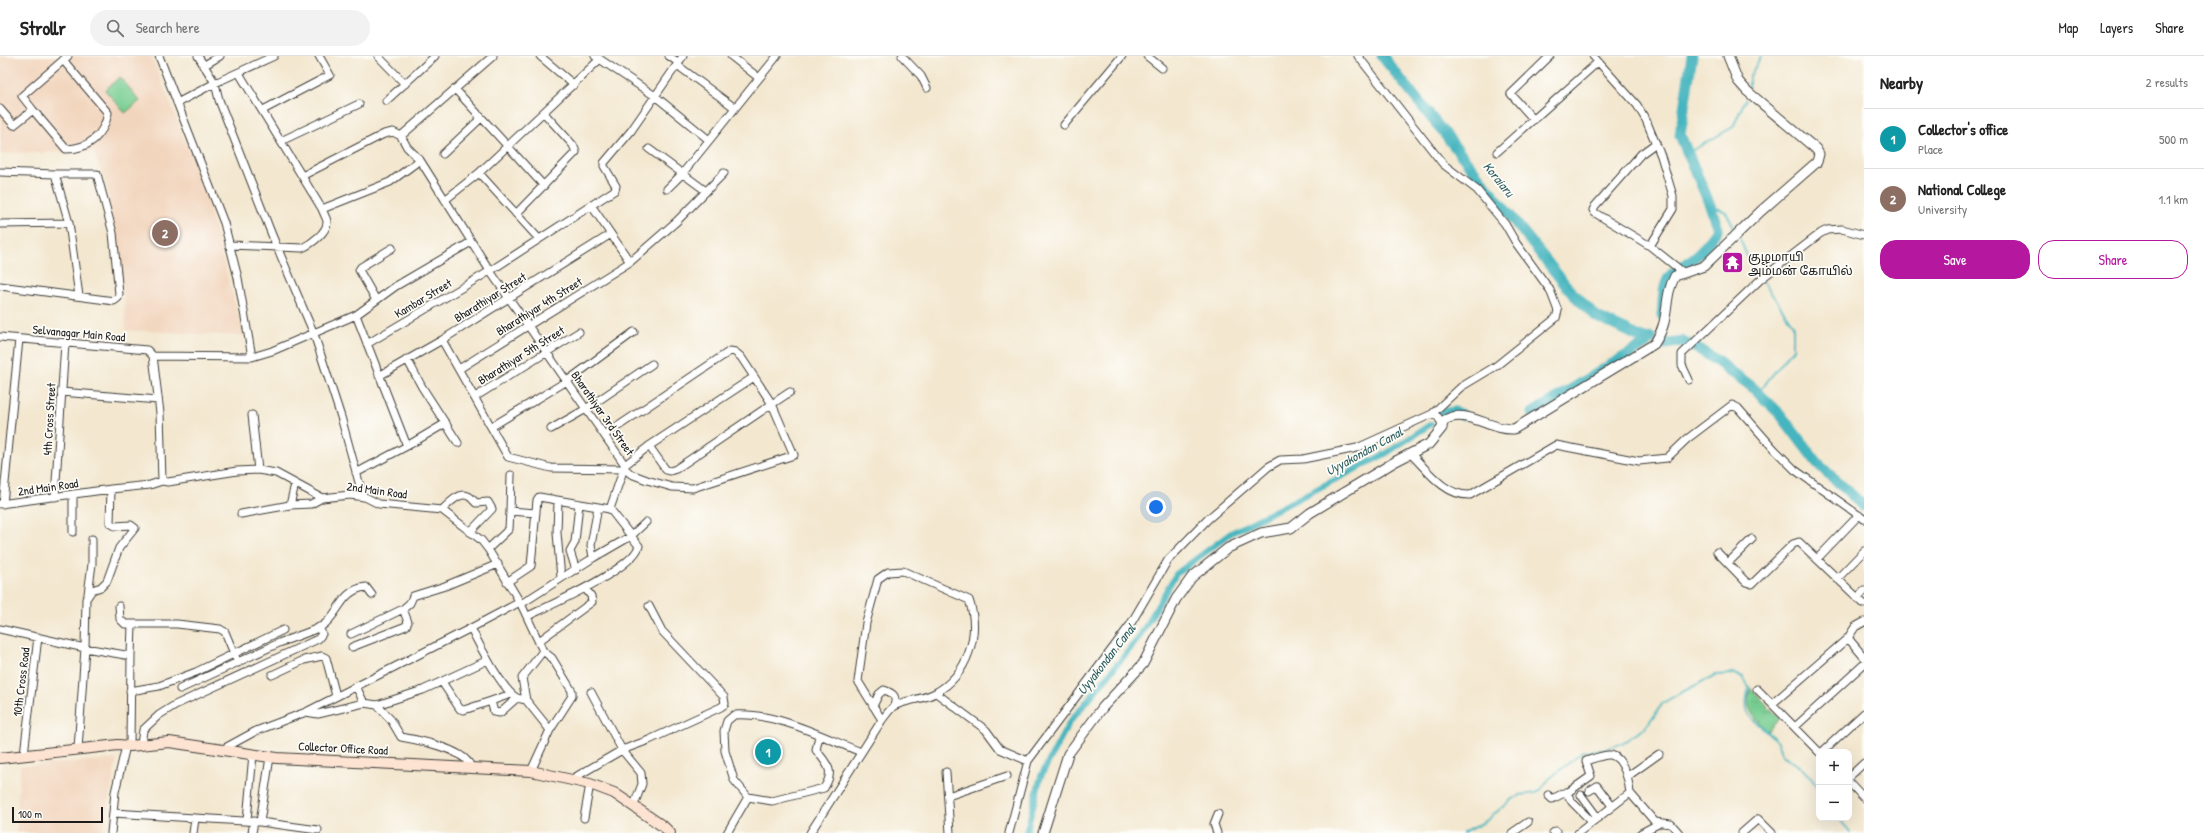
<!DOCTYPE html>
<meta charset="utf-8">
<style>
body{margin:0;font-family:"Patrick Hand","Noto Sans Tamil",sans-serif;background:#f2f2f2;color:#222}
.controls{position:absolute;right:12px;bottom:12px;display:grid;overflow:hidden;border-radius:8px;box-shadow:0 4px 16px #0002}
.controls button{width:36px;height:36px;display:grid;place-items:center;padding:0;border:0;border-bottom:1px solid #e0e0e0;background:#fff;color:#222;font:20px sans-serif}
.scale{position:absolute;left:12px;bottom:10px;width:91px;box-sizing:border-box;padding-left:4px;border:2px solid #1c1c1c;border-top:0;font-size:11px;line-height:14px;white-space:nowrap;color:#1c1c1c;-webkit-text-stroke:3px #fdfcf7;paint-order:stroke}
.you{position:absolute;left:1156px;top:451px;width:14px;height:14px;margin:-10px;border:3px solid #fff;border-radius:50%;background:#1a73e8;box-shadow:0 0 0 6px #1a73e833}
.badge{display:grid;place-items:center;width:26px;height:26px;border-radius:50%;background:#b5179e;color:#fff;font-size:13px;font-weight:700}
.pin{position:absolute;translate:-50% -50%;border:2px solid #fff;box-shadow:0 1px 4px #0006}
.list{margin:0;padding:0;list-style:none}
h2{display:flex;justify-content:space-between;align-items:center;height:52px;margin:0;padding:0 16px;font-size:17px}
h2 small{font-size:13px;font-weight:400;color:#767676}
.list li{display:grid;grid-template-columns:26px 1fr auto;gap:12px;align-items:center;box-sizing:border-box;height:60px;padding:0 16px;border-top:1px solid #e0e0e0}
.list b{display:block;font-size:15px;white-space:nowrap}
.list p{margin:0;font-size:13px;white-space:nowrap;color:#767676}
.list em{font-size:13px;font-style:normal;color:#767676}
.actions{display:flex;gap:8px;padding:12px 16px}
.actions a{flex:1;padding:9px 0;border:1px solid #b5179e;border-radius:16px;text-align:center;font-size:14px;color:#b5179e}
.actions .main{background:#b5179e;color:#fff}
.icon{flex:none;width:22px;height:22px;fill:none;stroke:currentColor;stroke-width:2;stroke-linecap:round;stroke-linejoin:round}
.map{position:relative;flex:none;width:1864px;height:777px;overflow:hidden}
header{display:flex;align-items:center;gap:24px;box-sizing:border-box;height:56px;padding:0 20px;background:#fff;border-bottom:1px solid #e0e0e0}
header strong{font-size:19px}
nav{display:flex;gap:22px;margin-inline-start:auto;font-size:14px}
.search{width:280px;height:36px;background:#f2f2f2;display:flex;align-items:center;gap:10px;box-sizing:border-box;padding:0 14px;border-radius:22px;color:#767676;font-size:15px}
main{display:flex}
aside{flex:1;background:#fff}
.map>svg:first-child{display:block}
.built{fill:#f2d5bd}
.grass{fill:#77cd91;stroke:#4a7456}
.park{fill:url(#park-tufts);stroke:#4a7456}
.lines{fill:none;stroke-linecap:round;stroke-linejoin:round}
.stream{stroke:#46b5bf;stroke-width:2}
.canal{stroke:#46b5bf;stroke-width:6}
.river{stroke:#46b5bf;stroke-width:11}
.minor-casing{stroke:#3c3a37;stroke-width:9}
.tertiary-casing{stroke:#3c3a37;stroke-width:11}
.secondary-casing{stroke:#3c3a37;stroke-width:12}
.minor{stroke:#fff;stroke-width:7}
.tertiary{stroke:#fff;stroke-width:9}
.secondary{stroke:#fde3d1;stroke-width:10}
.labels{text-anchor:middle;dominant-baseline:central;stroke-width:3.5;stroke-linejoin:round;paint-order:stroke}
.poi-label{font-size:12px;fill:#1c1c1c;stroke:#fdfcf7;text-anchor:start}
.street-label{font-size:12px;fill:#1c1c1c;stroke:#fdfcf7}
.water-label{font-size:13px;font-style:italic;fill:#2f6165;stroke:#fdfcf7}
</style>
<header>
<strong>Strollr</strong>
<div class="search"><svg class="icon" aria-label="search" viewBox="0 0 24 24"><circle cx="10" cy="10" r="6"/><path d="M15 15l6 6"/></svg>Search here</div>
<nav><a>Map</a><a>Layers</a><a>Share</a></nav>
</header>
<main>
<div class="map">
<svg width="1864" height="777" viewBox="0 0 1864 777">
<defs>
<pattern id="park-tufts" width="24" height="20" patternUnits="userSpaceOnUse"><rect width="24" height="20" fill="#77cd91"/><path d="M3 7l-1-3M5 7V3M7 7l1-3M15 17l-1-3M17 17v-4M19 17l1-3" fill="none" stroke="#66af7c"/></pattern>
</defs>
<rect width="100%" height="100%" fill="#fdfcf7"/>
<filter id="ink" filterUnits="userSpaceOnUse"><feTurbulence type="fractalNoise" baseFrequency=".025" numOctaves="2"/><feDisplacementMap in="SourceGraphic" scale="8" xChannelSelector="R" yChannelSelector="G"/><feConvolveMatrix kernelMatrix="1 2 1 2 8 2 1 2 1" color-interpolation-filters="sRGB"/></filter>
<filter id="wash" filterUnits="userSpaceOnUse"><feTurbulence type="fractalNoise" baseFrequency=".012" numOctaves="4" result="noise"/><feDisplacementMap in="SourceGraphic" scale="16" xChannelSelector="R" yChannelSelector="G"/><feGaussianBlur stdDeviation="0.9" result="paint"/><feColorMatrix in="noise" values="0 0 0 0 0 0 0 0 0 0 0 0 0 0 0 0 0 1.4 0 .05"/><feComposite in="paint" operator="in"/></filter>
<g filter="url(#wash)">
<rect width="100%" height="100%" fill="#f3e7cf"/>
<!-- built -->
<path class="built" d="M 0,0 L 151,0 L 202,126 L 244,280 L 126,274 L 122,221 L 107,134 L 94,95 L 0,98 Z
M 117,703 L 102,777 L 16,777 L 20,710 Z"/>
<!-- grass -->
<path class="grass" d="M 120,21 L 140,45 L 125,57 L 105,34 Z"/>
<!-- park -->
<path class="park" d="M 1751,632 L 1780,663 L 1767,675 C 1754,661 1743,652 1751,632 Z"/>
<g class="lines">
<!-- stream -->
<path class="stream" d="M 1749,32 L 1749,22 L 1761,0
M 1688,97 L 1733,71 L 1745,44
M 1710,149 L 1726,156 L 1735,173
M 1740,183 L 1749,205 L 1793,269 L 1793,293 L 1758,337
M 1839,762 L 1850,777
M 1463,777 L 1486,765 L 1512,743 L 1520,739 L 1536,737 L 1540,735 L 1549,723 L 1584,695 L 1604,694 L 1622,687 L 1636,678 L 1645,672 L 1663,647 L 1673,641 L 1715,619 L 1733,618 L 1743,621 L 1749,631 C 1739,668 1759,662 1776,685 C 1779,689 1780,695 1782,700 C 1801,710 1808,716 1819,734"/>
<!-- canal -->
<path class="canal" d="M 1026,777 L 1041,720 L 1069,667 L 1138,583 L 1176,518 L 1231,477 L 1387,397 L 1431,368"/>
<!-- river -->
<path class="river" d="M 1382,0 L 1572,237 L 1597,261 L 1640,281 L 1650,283
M 1684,210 L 1701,196 L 1718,173 L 1710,149 L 1680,79 L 1692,0
M 1662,259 C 1664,244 1661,224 1676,215
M 1665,288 L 1683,285 L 1707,298 L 1751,330 L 1780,358 L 1818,408 L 1864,450
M 1533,357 L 1645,288 L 1651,282
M 1440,358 L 1455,356 L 1462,359"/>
</g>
</g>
<g filter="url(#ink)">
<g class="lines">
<defs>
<path id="minor" d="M 159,0 L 224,167 L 238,222 L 252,301
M 198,0 L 215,27 L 219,44 L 272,179 L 314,278 L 341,361 L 363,441
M 378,0 L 405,28
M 493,0 L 401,80 L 407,91 L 420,104 L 490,215 L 625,409 L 610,453 L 631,480 L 593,502 L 521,548
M 540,0 L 574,29
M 595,0 L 655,40 L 709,84
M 669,0 L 679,7
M 731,0 L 759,22
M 902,0 L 921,20 L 927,32
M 1147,0 L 1162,12
M 1358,0 L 1443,108 L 1477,134 L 1505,168 L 1516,187 L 1550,234 L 1558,255 L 1556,262 L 1496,310 L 1461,331 L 1432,358
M 1593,0 L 1637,49 L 1646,64 L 1661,100 L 1673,140 L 1673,153 L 1650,190 L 1684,217
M 677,9 L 735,52
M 203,10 L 220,0
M 239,17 L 322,153
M 386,45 L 435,0
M 177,47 L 215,27 L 274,0
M 0,53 L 14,69 L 33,54 L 22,40 L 68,0
M 33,54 L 66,93 C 89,93 104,79 108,57 L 63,4
M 263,54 L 330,19 L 319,0
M 480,60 L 544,130
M 1534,64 L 1511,38 L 1550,0
M 1064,69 L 1122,0
M 281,85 L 359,48
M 649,93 L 706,135
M 1497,96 L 1598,6
M 443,98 L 479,64 L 477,57 L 455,33
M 0,116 L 55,118
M 479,117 L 539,183
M 302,120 L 384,78 L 393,76 L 401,80
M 667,133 L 682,118 L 777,0
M 445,144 L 479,117 L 600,3
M 591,149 L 630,206
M 516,158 L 576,96 L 573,89 L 544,57
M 69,167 L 79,240
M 0,168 L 69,167 L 55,118 L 97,118 L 113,177 L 119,238 L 118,242 L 114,245 L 0,230
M 229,189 L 302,192 C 311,188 328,176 327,165 C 326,161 323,156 322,153 L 390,126 L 420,104
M 1650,190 L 1595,157 L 1593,154 L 1595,150 L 1641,98 L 1656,87
M 376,244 L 359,214 L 361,211 L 392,192
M 356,259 L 407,390 L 356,417
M 0,281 L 147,294 L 153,300
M 442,284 L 508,401 L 551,412 L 625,413 L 631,418 L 647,424 L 672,431 L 693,432 L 794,399 L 772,348 L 790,336
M 367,288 L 490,215 L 615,134 L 616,130 L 604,110 L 604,107 L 631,75 L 683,0
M 153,300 L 252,301 L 272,295 L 356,259 L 396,230 L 471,186
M 153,300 L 160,357 L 162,425
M 407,303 L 422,331 L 458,387
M 459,313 L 630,206 L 677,165 L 724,117
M 379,320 L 442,284 L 611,178
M 1689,324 L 1682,309 L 1682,298 L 1761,223 L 1821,177 L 1827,174 L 1842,173 L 1864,179
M 61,336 L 158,344
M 475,341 L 579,276
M 252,359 L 258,414
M 491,371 L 567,325 L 634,276
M 551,373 L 586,353 L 652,308
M 605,379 L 730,295 L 735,296 L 741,301 L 772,348 L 676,413 L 670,415 L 666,414 L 649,390 L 625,409
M 407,390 L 446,367
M 649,390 L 754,321
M 1411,398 C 1427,414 1445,440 1470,439 L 1556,389 L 1639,405 L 1667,402 L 1687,383 L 1732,349 L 1738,352 L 1774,393 L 1795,414 L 1864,463
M 511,419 L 510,455 L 536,457
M 55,441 L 65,287
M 558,445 L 557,477 L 561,522
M 0,448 L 111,433 L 150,429 L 162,425 L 168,426 L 237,415 L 258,414 L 276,417 L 322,442 L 350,439 L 365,441 L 379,448 L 442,454 L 481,484 L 488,493 L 521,548 L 543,595 L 522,622 L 526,644 L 550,674 L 531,715
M 3,448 L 19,283
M 290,449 L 295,428
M 442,454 C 447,449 460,435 468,440 C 471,441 474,445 476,447 L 488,446 L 492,453 L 470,476
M 241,458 L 290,449 L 311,448 L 322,442
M 73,476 L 73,438
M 488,493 L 509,473 L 510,455
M 1717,496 L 1746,526 L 1752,528 L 1793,488 L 1799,486 L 1864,548
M 593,502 L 591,489 L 598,451
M 1817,503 L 1859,459
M 1728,507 L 1752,483
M 576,514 L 570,495 L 575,486 L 579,448
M 1837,523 L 1864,495
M 507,526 L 531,510 L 537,444 L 539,441 L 610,453
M 88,538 L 92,508 L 92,483
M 1857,542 L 1864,535
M 520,546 L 471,572 C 478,587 503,635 517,642 C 519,643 523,643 526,644
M 119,550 L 120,563 L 125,568 L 177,568 L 220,573 L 225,576 L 238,607
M 528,560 C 551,549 633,513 639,490 L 631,480 L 646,466
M 0,573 L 85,592 L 131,600 L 130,690
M 351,578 L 403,553 L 410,547 L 413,540 L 445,530 L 498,508
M 1848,582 L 1864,601
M 539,585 L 592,546 L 591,540 L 585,532
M 352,591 L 406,570 L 408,566 L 403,553
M 543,595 L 552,602 L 572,635 L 572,640 L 550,674
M 131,600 L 132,568
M 272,619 L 304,604 L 322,600 L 326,602 L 336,640
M 442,626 L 460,653 L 464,654 L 491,645 L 494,656 L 500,657 L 517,642
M 356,630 L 364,647
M 180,633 C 213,618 246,602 279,587 C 293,581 309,577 322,570 C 339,560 340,534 366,531 L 372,539
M 1757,633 L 1772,648
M 130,635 L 159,630 L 196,616 L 283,574
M 591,636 L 622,694 L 641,717 L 642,728 L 634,749
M 936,637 L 986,674 L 1000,693 L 1028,705
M 491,645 L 511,638
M 377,649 L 391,664 L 401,681 C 418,684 465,693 471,711
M 873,650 L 879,638 L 884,634 C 894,637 897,641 894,650
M 306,656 L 318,658 L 364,647 L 377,649 L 423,634 L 488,604
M 1795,671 L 1864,608
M 141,689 L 143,674 L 159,659 L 175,649 L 318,583 L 322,578 L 319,571
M 78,693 L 85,592 L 86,543 L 92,534 L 101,531 L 107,525 L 119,492 L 135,472 L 131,469 L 115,470 L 110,467 L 111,433
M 223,693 L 256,675 L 306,656 L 471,572
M 1819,696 L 1772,648 L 1848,582 L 1855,571 L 1864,566
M 1822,696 L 1864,657
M 24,698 L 38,581
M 270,701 L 260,766 L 318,774
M 946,716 L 950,777
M 1628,720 L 1659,698
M 1849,721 L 1864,707
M 572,723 L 622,694 L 649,684 L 721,651 L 725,648 L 724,641 L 662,575 L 649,550
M 1849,726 L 1864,742
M 1589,735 L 1597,730 L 1612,750
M 1567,737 L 1591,720 L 1586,705 C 1592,703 1604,698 1611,699 C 1624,702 1629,726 1630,737
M 1630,737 L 1655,766 L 1671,768 L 1679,777
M 1548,739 L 1552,743 L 1566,736 L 1572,746 L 1592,766
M 1581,739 L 1598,762
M 948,740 L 1007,720
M 748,741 L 772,745 L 824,732 C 835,715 828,709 816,694 L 819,680
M 113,757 L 260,766
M 584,762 L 590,728
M 247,764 L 253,698
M 111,777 L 115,736 L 126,690
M 193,777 L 195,763
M 252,777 L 254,765
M 727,777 L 748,741 L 734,724 L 725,695 L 724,675 L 727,665 L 734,659 C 777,656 822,681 861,696
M 810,777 L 882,664 C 886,659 890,653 894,650 C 907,643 923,644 935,637 C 968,619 981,578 969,544 L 903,515 L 888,516 L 878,523 L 866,567 L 858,625 L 882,664
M 1009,777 L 1028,705 L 1130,569 L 1168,504 L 1208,463 L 1268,411 L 1280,404 L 1303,403 L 1357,392 L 1432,358 L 1438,361 L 1442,368
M 1217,777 L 1214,768 L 1218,758
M 1512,777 L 1528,766
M 1553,777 L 1556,775
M 1578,777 L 1630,737
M 1641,777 L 1658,768
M 1742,777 L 1758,763 L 1772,777"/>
<path id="tertiary" d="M 1043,777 L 1068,698 L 1103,651 L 1143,608 L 1176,543 L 1192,521 L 1228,492 L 1261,477 L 1291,472 L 1310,457 L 1396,405 L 1429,388 L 1442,372 L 1443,365 C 1465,350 1490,375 1514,373 L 1654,288 C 1672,262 1662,244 1675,220 L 1704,210 L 1761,155 L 1817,106 L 1819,98 L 1816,93 L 1747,35 L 1738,25 L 1728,0"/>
<path id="secondary" d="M 0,702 L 118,689 L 130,690 L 169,686 L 277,702 L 531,715 L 590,728 L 614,737 L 664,771 L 670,777"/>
</defs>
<!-- minor casing -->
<use href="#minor" class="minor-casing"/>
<!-- tertiary casing -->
<use href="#tertiary" class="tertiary-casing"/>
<!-- secondary casing -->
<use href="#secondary" class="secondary-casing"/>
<!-- minor -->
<use href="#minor" class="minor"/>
<!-- tertiary -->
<use href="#tertiary" class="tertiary"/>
<!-- secondary -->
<use href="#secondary" class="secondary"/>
</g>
</g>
<!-- icons -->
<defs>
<symbol id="temple-square" viewBox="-11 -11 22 22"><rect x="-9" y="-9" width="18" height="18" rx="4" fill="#b5179e" stroke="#fdfcf7"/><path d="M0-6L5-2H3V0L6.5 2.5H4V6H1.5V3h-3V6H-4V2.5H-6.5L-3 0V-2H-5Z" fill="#fff"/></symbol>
</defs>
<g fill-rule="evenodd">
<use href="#temple-square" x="1720" y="194" width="25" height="25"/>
</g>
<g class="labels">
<!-- poi labels -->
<g class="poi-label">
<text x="1748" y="200">குழமாயி<tspan x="1748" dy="14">அம்மன் கோயில்</tspan></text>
</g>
<!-- street labels -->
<g class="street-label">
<text transform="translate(490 241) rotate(-32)">Bharathiyar Street</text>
<text transform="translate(423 242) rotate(-31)">Kambar Street</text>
<text transform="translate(539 250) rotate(-32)">Bharathiyar 4th Street</text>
<text transform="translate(79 277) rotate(5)">Selvanagar Main Road</text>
<text transform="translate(521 299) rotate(-32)">Bharathiyar 5th Street</text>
<text transform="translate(603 357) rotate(55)">Bharathiyar 3rd Street</text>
<text transform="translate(49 363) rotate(-87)">4th Cross Street</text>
<text transform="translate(48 431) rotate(-8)">2nd Main Road</text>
<text transform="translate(377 434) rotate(8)">2nd Main Road</text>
<text transform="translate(21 626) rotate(-83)">10th Cross Road</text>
<text transform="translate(343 692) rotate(3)">Collector Office Road</text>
</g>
<!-- water labels -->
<g class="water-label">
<text transform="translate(1499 123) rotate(51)">Koraiaru</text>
<text transform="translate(1364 395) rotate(-29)">Uyyakondan Canal</text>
<text transform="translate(1106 603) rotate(-52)">Uyyakondan Canal</text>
</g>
</g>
</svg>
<div class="controls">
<button>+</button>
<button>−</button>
</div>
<div class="scale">100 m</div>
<div class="you"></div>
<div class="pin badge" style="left:768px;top:696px;background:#0f9aa8">1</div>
<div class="pin badge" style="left:165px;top:177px;background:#8d6e63">2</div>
</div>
<aside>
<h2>Nearby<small>2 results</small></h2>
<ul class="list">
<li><span class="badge" style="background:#0f9aa8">1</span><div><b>Collector's office</b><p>Place</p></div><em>500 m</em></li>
<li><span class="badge" style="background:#8d6e63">2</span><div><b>National College</b><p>University</p></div><em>1.1 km</em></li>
</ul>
<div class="actions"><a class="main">Save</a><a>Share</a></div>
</aside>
</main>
